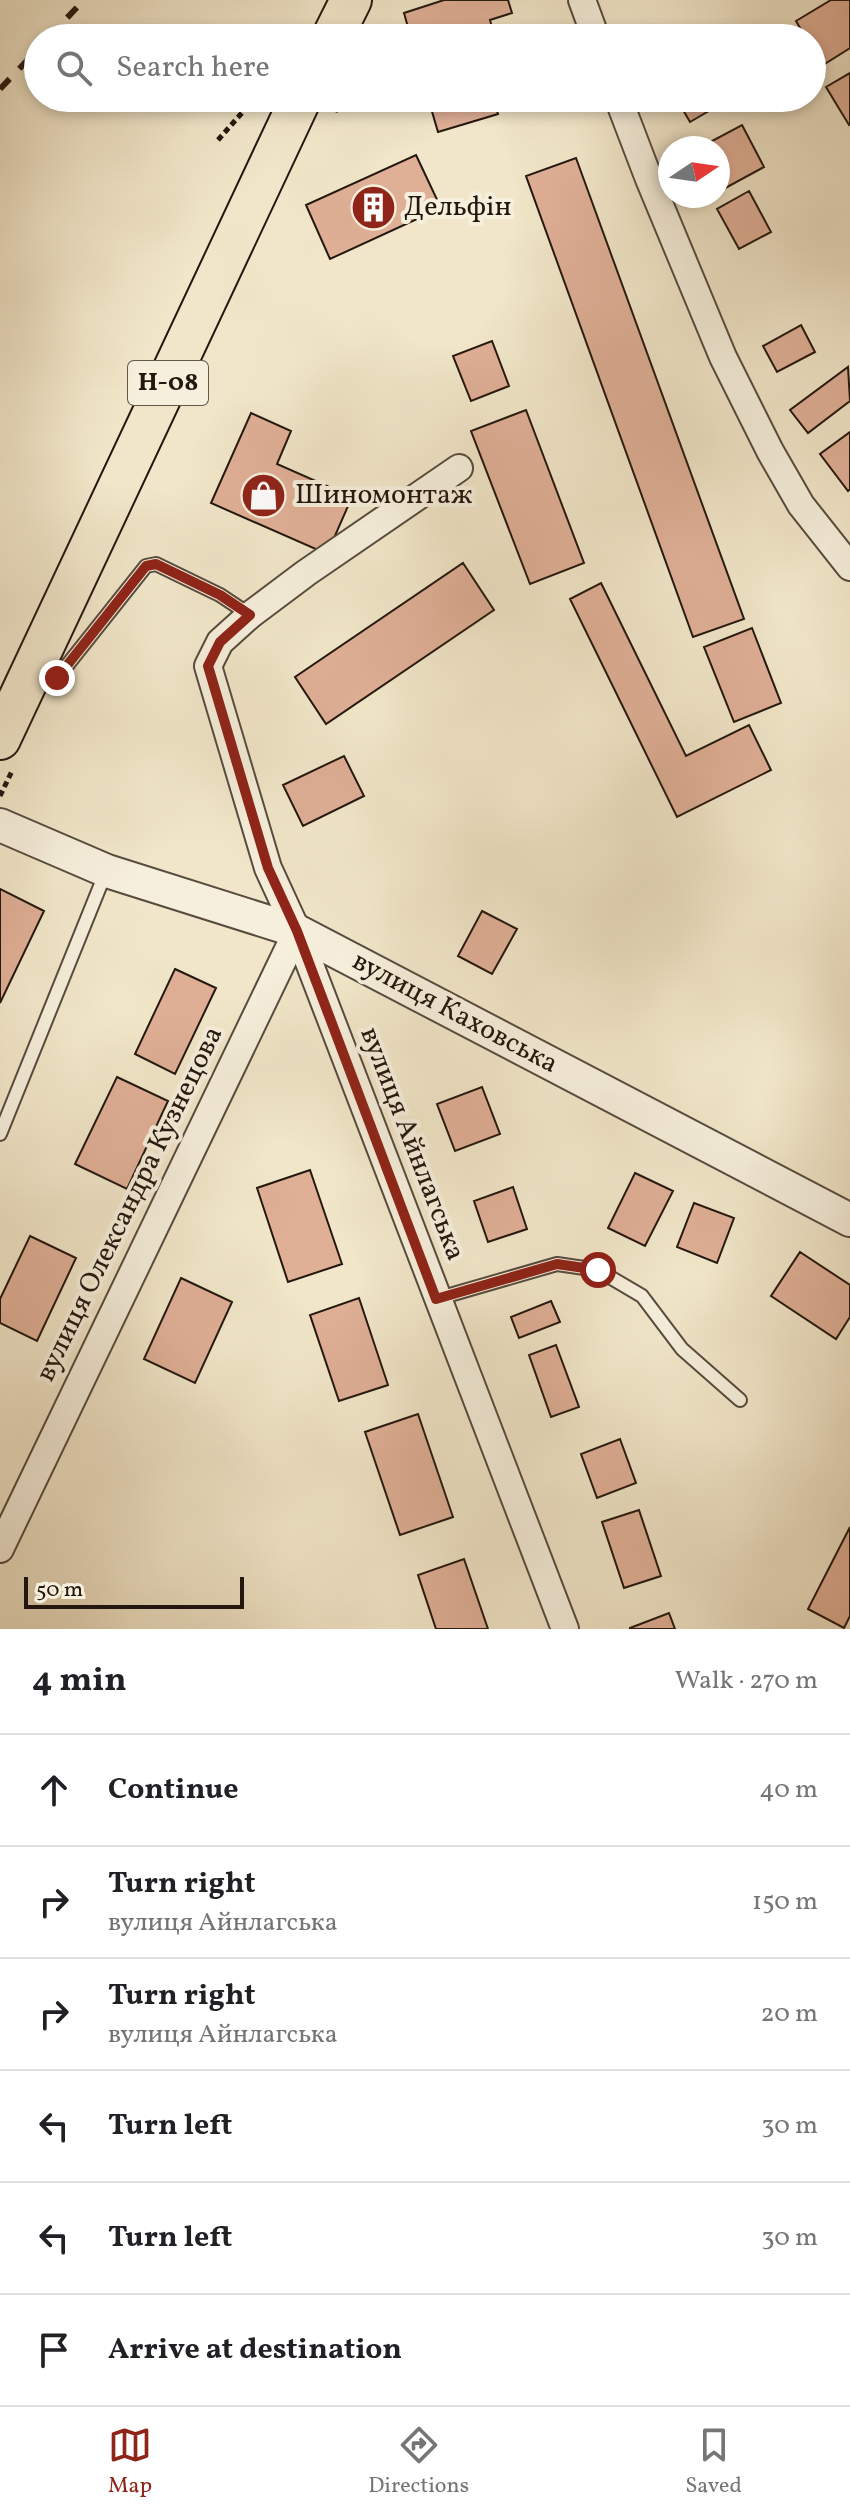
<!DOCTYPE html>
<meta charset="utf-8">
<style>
body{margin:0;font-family:Vollkorn,serif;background:#f6f6f6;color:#202124}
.compass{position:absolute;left:658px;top:136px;width:72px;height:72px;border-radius:50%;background:#fff;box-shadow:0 4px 12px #0003;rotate:77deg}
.scale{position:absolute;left:24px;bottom:20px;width:220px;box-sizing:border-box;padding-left:8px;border:4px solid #24170f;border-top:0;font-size:22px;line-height:28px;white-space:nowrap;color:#24170f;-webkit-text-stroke:6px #f6efdc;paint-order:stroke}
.stop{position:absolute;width:24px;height:24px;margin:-18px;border:6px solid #8f2418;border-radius:50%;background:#fff}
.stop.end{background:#8f2418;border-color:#fff;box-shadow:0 2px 8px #0008}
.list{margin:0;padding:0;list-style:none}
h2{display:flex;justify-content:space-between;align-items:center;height:104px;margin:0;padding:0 32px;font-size:34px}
h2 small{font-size:26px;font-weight:400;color:#757577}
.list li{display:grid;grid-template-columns:52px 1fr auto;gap:24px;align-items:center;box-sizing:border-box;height:112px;padding:0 32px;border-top:2px solid #e0e0e0}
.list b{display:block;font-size:30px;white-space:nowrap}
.list p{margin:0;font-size:26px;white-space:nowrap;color:#757577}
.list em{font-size:26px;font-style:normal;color:#757577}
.icon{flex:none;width:44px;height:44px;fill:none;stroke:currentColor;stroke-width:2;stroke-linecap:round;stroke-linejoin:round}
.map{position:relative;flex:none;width:850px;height:1629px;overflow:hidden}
.search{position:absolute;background:#fff;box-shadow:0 4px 12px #0003;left:24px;right:24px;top:24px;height:88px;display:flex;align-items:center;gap:20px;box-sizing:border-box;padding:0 28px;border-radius:44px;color:#757577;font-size:30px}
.sheet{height:776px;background:#fff}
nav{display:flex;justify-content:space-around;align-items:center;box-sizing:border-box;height:112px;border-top:2px solid #e0e0e0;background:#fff;font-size:22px;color:#757577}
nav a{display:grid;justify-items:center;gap:4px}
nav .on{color:#8f2418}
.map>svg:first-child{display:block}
.building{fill:#dfaf96;stroke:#24170f;stroke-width:2}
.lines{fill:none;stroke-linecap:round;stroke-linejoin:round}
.service-casing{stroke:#574b3e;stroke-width:16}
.minor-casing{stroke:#574b3e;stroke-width:30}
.tertiary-casing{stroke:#574b3e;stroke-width:36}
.primary-casing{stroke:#24170f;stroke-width:44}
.path{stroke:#24170f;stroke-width:5;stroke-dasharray:6 4;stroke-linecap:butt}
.service{stroke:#f6efdc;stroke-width:12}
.minor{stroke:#f6efdc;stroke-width:26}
.tertiary{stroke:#f6efdc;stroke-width:32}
.primary{stroke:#f1e6c9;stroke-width:40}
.rail{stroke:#24170f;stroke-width:6;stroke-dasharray:14 14;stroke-linecap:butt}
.route{stroke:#8f2418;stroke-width:10}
.labels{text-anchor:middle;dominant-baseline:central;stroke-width:8;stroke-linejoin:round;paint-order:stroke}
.shield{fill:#f6efdc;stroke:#63584c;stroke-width:2}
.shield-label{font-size:26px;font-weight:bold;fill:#24170f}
.poi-label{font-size:28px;fill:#24170f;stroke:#f6efdc;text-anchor:start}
.street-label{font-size:28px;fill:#24170f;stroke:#f6efdc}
</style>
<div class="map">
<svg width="850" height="1629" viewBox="0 0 850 1629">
<rect width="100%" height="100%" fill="#f1e6c9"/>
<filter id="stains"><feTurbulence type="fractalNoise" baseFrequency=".0025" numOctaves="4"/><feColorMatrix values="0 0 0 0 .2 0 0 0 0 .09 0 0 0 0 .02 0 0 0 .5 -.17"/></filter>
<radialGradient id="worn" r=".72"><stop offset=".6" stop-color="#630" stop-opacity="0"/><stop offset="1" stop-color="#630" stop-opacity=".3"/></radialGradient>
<!-- building -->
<path class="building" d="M 444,0 L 508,0 L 512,13 L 490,20 L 495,38 L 411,38 L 404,13 Z
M 831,0 L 850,0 L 850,48 L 812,72 L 812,38 L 806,38 L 796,21 Z
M 850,73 L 850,124 L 849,125 L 826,87 Z
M 428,98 L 493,98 L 498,114 L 438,132 Z
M 676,98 L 731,98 L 690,122 Z
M 742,125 L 764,167 L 718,192 L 718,148 L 699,148 Z
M 416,155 L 441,208 L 330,259 L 306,205 Z
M 576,158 L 744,619 L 693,637 L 526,176 Z
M 749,191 L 771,232 L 739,249 L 717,209 Z
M 801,325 L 815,352 L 777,372 L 763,346 Z
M 492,341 L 509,386 L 471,401 L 453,356 Z
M 848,367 L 850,401 L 808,433 L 790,410 Z
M 526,410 L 584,563 L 530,584 L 471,431 Z
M 251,413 L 291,431 L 277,464 L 352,497 L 327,554 L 211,503 Z
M 850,432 L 850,489 L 848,491 L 820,454 Z
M 463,563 L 494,610 L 326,724 L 295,677 Z
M 601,583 L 686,756 L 749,725 L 771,770 L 677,817 L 570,599 Z
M 752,628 L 781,703 L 734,722 L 704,647 Z
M 344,756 L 364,796 L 303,826 L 283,785 Z
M 0,889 L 44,911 L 0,1003 Z
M 482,911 L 517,929 L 492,974 L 458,956 Z
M 175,969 L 216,988 L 175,1074 L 135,1054 Z
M 117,1077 L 168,1101 L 127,1189 L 75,1164 Z
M 482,1087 L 500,1134 L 455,1151 L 437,1104 Z
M 310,1170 L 342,1264 L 288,1282 L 257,1188 Z
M 635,1173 L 673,1191 L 645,1246 L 608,1228 Z
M 513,1187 L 527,1229 L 488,1242 L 474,1201 Z
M 694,1203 L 734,1218 L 717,1263 L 677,1247 Z
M 30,1236 L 76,1258 L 37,1341 L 0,1323 L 0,1299 Z
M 800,1252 L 850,1285 L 850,1317 L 836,1339 L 771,1296 Z
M 181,1278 L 232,1302 L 195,1383 L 144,1359 Z
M 359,1298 L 388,1385 L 339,1401 L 310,1315 Z
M 551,1301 L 560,1322 L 519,1338 L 511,1317 Z
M 556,1345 L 579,1407 L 551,1417 L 529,1355 Z
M 418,1414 L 453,1517 L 400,1535 L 365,1432 Z
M 620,1439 L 636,1483 L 597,1498 L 581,1454 Z
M 639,1510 L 661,1576 L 624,1588 L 602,1522 Z
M 850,1527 L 850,1616 L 844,1628 L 808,1609 Z
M 464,1559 L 488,1629 L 436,1629 L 418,1575 Z
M 669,1613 L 675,1629 L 630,1629 L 630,1628 Z"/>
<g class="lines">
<defs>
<path id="service" d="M 38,669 L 57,678 L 146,566 L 156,564 L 220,595 L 250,615
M 0,1134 L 105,874
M 436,1299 L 557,1264 L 598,1270 L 642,1296 L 682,1349 L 740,1400"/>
<path id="minor" d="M 582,0 L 596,38
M 618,98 L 649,179 L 723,357 L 770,451 L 801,505 L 850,567
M 459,468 L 306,573 L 250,615 L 220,642 L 208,666 L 268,868 L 297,931 L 565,1629
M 0,1549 L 297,931"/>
<path id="tertiary" d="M 0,825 L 107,871 L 297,931 L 850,1220"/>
<path id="primary" d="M 332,38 L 351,0
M 0,739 L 301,98"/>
</defs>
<!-- service casing -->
<use href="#service" class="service-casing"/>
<!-- minor casing -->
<use href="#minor" class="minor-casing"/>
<!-- tertiary casing -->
<use href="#tertiary" class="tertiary-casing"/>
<!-- primary casing -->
<use href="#primary" class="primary-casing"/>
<!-- path -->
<path class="path" d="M 335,112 L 341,98
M 218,140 L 255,98
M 0,796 L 12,771"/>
<!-- service -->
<use href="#service" class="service"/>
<!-- minor -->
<use href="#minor" class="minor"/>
<!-- tertiary -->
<use href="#tertiary" class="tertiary"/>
<!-- primary -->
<use href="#primary" class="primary"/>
<!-- rail -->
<path class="rail" d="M 48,38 L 84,0
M 0,89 L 38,49"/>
</g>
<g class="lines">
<!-- route -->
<path class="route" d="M 57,678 L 146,566 L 156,564 L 220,595 L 250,615 L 220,642 L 208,666 L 268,868 L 297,931 L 436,1299 L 557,1264 L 598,1270"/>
</g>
<!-- icons -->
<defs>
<symbol id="building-disc" viewBox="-11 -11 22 22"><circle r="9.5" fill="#8f2418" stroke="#f6efdc"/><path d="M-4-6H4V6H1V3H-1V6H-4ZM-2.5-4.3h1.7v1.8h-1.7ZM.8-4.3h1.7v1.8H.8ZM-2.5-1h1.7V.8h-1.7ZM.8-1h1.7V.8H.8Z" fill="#fff"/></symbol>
<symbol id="shop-disc" viewBox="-11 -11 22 22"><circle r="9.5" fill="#8f2418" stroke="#f6efdc"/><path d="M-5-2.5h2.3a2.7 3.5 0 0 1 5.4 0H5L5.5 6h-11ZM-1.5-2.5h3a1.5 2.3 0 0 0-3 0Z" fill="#fff"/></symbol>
</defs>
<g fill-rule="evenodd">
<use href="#building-disc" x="348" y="182" width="51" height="51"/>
<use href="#shop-disc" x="238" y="470" width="51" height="51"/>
</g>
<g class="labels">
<!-- shield labels -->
<rect class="shield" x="128" y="361" width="80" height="44" rx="6"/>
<g class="shield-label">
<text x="168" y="383">Н-08</text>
</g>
<!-- poi labels -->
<g class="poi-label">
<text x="404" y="207">Дельфін</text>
<text x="295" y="495">Шиномонтаж</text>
</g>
<!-- street labels -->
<g class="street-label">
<text transform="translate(455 1013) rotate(28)">вулиця Каховська</text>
<text transform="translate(412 1144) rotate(69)">вулиця Айнлагська</text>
<text transform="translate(130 1204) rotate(-64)">вулиця Олександра Кузнецова</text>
</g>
</g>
<rect width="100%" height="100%" filter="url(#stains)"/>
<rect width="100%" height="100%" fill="url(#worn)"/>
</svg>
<svg class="compass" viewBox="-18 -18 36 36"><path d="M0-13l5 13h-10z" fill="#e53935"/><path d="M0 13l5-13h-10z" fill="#757577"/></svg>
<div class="scale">50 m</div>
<div class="stop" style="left:598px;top:1270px"></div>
<div class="stop end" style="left:57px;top:678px"></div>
<div class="search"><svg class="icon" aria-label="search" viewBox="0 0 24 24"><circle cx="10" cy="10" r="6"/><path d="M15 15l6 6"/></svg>Search here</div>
</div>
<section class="sheet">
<h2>4 min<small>Walk · 270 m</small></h2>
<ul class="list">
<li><svg class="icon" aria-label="ahead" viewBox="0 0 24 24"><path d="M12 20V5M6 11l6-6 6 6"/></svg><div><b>Continue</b></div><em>40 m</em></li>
<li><svg class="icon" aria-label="right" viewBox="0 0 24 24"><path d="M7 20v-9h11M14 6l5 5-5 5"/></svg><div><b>Turn right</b><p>вулиця Айнлагська</p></div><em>150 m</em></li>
<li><svg class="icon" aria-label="right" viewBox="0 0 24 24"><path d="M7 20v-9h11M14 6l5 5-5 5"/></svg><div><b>Turn right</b><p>вулиця Айнлагська</p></div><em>20 m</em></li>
<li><svg class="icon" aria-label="left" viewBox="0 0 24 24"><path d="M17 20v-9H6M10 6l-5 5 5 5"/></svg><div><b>Turn left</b></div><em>30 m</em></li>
<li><svg class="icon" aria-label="left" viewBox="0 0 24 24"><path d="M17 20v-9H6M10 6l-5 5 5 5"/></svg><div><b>Turn left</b></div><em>30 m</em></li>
<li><svg class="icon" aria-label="arrive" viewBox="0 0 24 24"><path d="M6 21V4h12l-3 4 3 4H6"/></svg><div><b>Arrive at destination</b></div></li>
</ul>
</section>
<nav>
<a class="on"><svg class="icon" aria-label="map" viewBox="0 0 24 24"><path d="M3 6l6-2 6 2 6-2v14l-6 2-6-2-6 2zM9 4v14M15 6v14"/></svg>Map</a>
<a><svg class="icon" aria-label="directions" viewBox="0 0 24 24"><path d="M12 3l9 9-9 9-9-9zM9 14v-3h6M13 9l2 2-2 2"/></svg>Directions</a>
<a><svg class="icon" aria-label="saved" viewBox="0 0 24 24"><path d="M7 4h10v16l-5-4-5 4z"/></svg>Saved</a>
</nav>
